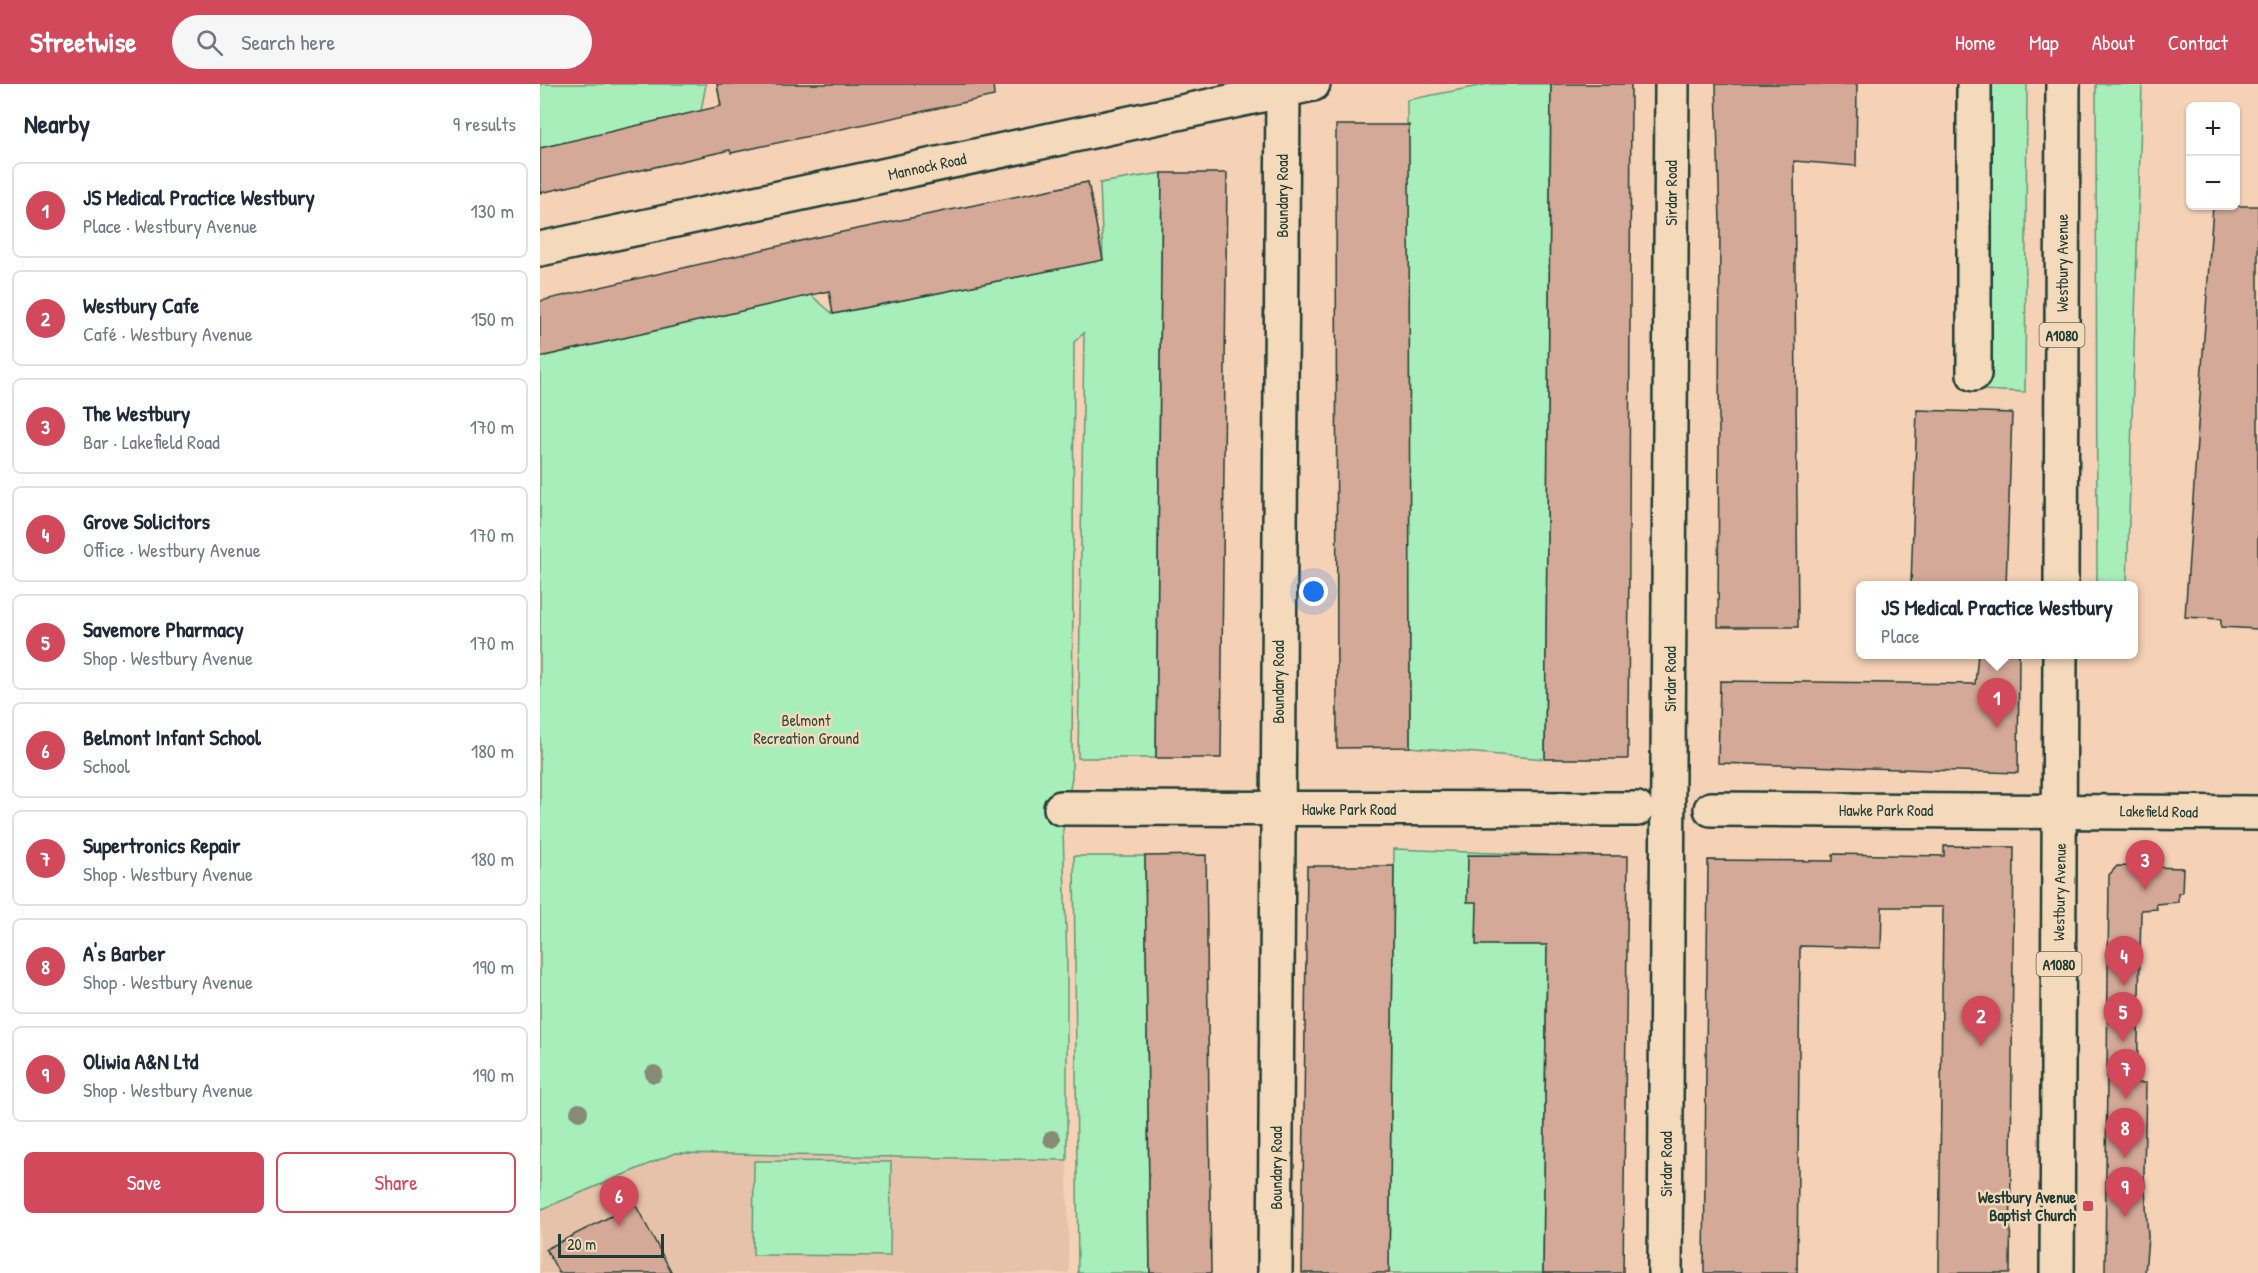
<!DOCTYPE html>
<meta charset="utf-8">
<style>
body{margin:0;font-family:"Patrick Hand",sans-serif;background:#f6f6f7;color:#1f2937}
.controls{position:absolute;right:18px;top:18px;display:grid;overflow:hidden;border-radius:9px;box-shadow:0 2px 4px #0004}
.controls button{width:54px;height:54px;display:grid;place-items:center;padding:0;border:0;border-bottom:2px solid #e0e1e3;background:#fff;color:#1f2937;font:30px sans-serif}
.scale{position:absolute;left:18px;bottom:15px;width:106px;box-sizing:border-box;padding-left:6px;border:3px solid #1f3d34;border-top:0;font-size:16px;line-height:21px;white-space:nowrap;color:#1f3d34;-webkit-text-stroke:4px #f4d9bb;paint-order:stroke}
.you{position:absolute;left:774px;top:508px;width:21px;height:21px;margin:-15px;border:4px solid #fff;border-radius:50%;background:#1a73e8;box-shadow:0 0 0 9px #1a73e833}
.badge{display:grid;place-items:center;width:39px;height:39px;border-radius:50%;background:#d1495b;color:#fff;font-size:20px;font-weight:700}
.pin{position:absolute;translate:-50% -50px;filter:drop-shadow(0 2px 3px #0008)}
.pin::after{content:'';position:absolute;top:32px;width:21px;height:18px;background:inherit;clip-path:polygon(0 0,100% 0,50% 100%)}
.popup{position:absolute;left:1316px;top:497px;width:282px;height:78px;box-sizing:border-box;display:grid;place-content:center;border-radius:9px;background:#fff;filter:drop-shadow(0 2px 4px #0005);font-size:20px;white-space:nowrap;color:#747a83}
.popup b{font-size:22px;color:#1f2937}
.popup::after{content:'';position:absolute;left:50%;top:100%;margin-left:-12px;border:12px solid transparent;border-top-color:#fff}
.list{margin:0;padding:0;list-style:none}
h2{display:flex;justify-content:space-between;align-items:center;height:78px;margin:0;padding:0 24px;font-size:26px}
h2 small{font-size:20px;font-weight:400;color:#747a83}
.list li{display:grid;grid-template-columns:39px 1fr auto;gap:18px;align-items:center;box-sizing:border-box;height:96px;margin:0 12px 12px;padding:0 12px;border:2px solid #e0e1e3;border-radius:9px}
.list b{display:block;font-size:22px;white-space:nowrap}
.list p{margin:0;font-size:20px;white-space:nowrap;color:#747a83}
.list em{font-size:20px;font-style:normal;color:#747a83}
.actions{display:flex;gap:12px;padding:18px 24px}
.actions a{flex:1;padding:14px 0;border:2px solid #d1495b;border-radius:9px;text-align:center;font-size:21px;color:#d1495b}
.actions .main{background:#d1495b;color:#fff}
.icon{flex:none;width:33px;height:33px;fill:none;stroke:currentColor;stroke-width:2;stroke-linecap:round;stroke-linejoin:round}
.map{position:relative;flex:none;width:1718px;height:1189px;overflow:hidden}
header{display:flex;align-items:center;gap:36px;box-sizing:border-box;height:84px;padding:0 30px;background:#d1495b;color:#fff}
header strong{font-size:28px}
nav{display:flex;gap:33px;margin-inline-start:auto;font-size:21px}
.search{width:420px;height:54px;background:#f6f6f7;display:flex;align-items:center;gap:15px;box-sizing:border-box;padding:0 21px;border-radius:33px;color:#747a83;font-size:22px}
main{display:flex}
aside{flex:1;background:#fff}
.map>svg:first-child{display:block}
.built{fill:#e7c2ab}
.green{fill:#a8eebb;stroke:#649678;stroke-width:1.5}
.building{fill:#d4a998;stroke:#1f3d34;stroke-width:1.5}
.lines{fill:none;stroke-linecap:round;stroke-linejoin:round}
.minor-casing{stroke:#1f3d34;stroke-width:38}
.major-casing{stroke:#1f3d34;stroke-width:38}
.minor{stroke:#f4d9bb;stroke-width:33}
.major{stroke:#f4d9bb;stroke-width:33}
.tree{fill:#878a76}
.poi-dot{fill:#d1495b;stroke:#f4d9bb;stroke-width:2}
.labels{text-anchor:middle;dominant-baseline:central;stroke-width:5;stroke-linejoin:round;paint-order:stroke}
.shield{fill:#f4d9bb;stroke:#5f6c5c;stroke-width:1.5}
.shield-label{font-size:15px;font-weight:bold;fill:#1f3d34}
.street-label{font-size:16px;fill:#1f3d34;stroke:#f4d9bb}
.park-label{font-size:16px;fill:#2d4f42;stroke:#f4d9bb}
.poi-label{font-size:16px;font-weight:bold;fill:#1f3d34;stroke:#f4d9bb;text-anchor:end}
</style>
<header>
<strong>Streetwise</strong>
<div class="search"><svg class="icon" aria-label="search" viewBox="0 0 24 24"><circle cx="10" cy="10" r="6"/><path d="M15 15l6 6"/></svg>Search here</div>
<nav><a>Home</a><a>Map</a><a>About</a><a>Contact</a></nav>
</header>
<main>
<aside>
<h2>Nearby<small>9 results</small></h2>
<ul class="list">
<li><span class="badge">1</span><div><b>JS Medical Practice Westbury</b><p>Place · Westbury Avenue</p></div><em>130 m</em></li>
<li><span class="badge">2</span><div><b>Westbury Cafe</b><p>Café · Westbury Avenue</p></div><em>150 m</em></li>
<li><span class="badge">3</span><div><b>The Westbury</b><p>Bar · Lakefield Road</p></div><em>170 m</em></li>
<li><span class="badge">4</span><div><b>Grove Solicitors</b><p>Office · Westbury Avenue</p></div><em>170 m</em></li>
<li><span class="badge">5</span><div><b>Savemore Pharmacy</b><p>Shop · Westbury Avenue</p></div><em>170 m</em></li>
<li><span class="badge">6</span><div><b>Belmont Infant School</b><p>School</p></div><em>180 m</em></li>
<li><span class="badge">7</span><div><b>Supertronics Repair</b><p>Shop · Westbury Avenue</p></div><em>180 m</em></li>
<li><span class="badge">8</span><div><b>A's Barber</b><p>Shop · Westbury Avenue</p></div><em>190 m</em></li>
<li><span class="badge">9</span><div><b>Oliwia A&amp;N Ltd</b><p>Shop · Westbury Avenue</p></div><em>190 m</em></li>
</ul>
<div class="actions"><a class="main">Save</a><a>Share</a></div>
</aside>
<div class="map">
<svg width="1718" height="1189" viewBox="0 0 1718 1189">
<rect width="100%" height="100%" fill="#f5d1b6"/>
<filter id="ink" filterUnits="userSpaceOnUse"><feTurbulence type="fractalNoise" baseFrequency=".0167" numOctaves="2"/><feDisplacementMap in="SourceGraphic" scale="12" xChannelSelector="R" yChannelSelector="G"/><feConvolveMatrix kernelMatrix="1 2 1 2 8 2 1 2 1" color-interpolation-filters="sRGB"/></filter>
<g filter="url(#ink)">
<!-- built -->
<path class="built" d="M 135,1069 L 527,1076 L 529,1189 L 0,1189 L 0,1126 Z"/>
<!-- green -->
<path class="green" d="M 0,0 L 166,0 L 161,27 L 0,64 Z
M 949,0 L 1011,0 L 1005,675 L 870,663 L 867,16 Z
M 1442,0 L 1487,0 L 1485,308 L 1440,306 Z
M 1556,0 L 1602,0 L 1587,501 L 1557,501 Z
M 622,89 L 616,674 L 538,674 L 544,249 L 534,258 L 532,693 L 523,746 L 527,879 L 527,1076 L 135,1069 L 0,1126 L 0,273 L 271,211 L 293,230 L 563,176 L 560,99 Z
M 854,765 L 1008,771 L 1003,1189 L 849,1189 Z
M 534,772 L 605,772 L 610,1189 L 538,1189 Z
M 214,1077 L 351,1078 L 350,1172 L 213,1171 Z"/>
<!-- building -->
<path class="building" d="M 177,0 L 453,0 L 454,12 L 191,69 L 190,66 L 0,109 L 0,64 L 181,22 Z
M 1011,0 L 1091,0 L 1088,675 L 1005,675 Z
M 1176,0 L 1317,0 L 1316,82 L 1254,77 L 1258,543 L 1178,543 L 1180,138 Z
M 796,41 L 869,41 L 870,663 L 797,664 Z
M 622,89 L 687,89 L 681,674 L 616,674 Z
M 548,98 L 563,176 L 293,230 L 289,207 L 0,273 L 0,217 L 278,153 Z
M 1673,122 L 1718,122 L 1718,545 L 1681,543 L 1681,535 L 1645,533 Z
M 1377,326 L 1472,329 L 1466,501 L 1371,501 Z
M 1438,570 L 1479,570 L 1478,689 L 1178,679 L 1180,597 L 1435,600 Z
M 1404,762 L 1474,763 L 1470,1189 L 1399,1189 L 1403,823 L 1342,823 L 1341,864 L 1260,862 L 1257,1189 L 1164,1189 L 1168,776 L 1293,777 L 1293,770 L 1404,772 Z
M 666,771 L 671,1189 L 610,1189 L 605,772 Z
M 928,771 L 1088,772 L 1083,1189 L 1003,1189 L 1007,861 L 936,861 L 937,818 L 927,818 Z
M 767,782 L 854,782 L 849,1189 L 762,1189 Z
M 1577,782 L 1643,784 L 1642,809 L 1638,809 L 1638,818 L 1616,820 L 1617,825 L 1601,826 L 1597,999 L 1606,999 L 1604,1089 L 1608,1153 L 1605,1189 L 1565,1189 L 1569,791 Z
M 95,1120 L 132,1189 L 19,1189 L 6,1165 Z"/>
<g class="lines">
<defs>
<path id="minor" d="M 1434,0 L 1434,290
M 0,165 L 773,0
M 521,724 L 1097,725
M 1171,725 L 1718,729
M 735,1189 L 743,7
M 1125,1189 L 1132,0"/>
<path id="major" d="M 1521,502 L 1523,0
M 1517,1189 L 1520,570"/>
</defs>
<!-- minor casing -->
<use href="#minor" class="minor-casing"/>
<!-- major casing -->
<use href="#major" class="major-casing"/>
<!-- minor -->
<use href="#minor" class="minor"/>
<!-- major -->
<use href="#major" class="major"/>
</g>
<!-- trees -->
<g class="tree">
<circle cx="114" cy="990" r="9"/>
<circle cx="39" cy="1028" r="9"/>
<circle cx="512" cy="1055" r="9"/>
</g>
</g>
<!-- markers -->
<rect class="poi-dot" x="1542" y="1116" width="12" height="12" rx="3"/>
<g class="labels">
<!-- shield labels -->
<g class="shield">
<rect x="1499.5" y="239" width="45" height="24" rx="4.5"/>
<rect x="1496.5" y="868" width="45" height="24" rx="4.5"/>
</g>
<g class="shield-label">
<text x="1522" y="251">A1080</text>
<text x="1519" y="880">A1080</text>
</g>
<!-- street labels -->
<g class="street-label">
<text transform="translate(387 82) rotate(-12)">Mannock Road</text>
<text transform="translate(1131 109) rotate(-90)">Sirdar Road</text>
<text transform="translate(742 112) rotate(-90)">Boundary Road</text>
<text transform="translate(1522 179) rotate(-90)">Westbury Avenue</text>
<text transform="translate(1130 595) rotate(-90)">Sirdar Road</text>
<text transform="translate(738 598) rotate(-90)">Boundary Road</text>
<text x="809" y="725">Hawke Park Road</text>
<text x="1346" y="726">Hawke Park Road</text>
<text transform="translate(1619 727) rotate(1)">Lakefield Road</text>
<text transform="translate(1519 808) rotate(-89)">Westbury Avenue</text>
<text transform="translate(1126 1080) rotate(-90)">Sirdar Road</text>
<text transform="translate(736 1084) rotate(-90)">Boundary Road</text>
</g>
<!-- park labels -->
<g class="park-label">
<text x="266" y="636">Belmont<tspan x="266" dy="18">Recreation Ground</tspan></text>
</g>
<!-- poi labels -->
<g class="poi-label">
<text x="1536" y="1113">Westbury Avenue<tspan x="1536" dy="18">Baptist Church</tspan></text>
</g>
</g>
</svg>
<div class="controls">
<button>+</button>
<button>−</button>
</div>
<div class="scale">20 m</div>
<div class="you"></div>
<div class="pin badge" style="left:1457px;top:644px">1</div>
<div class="popup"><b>JS Medical Practice Westbury</b>Place</div>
<div class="pin badge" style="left:1441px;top:962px">2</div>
<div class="pin badge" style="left:1605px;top:806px">3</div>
<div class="pin badge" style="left:1584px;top:902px">4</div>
<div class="pin badge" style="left:1583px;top:958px">5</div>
<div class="pin badge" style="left:79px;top:1142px">6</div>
<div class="pin badge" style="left:1586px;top:1015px">7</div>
<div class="pin badge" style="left:1585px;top:1074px">8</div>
<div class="pin badge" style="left:1585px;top:1133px">9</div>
</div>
</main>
